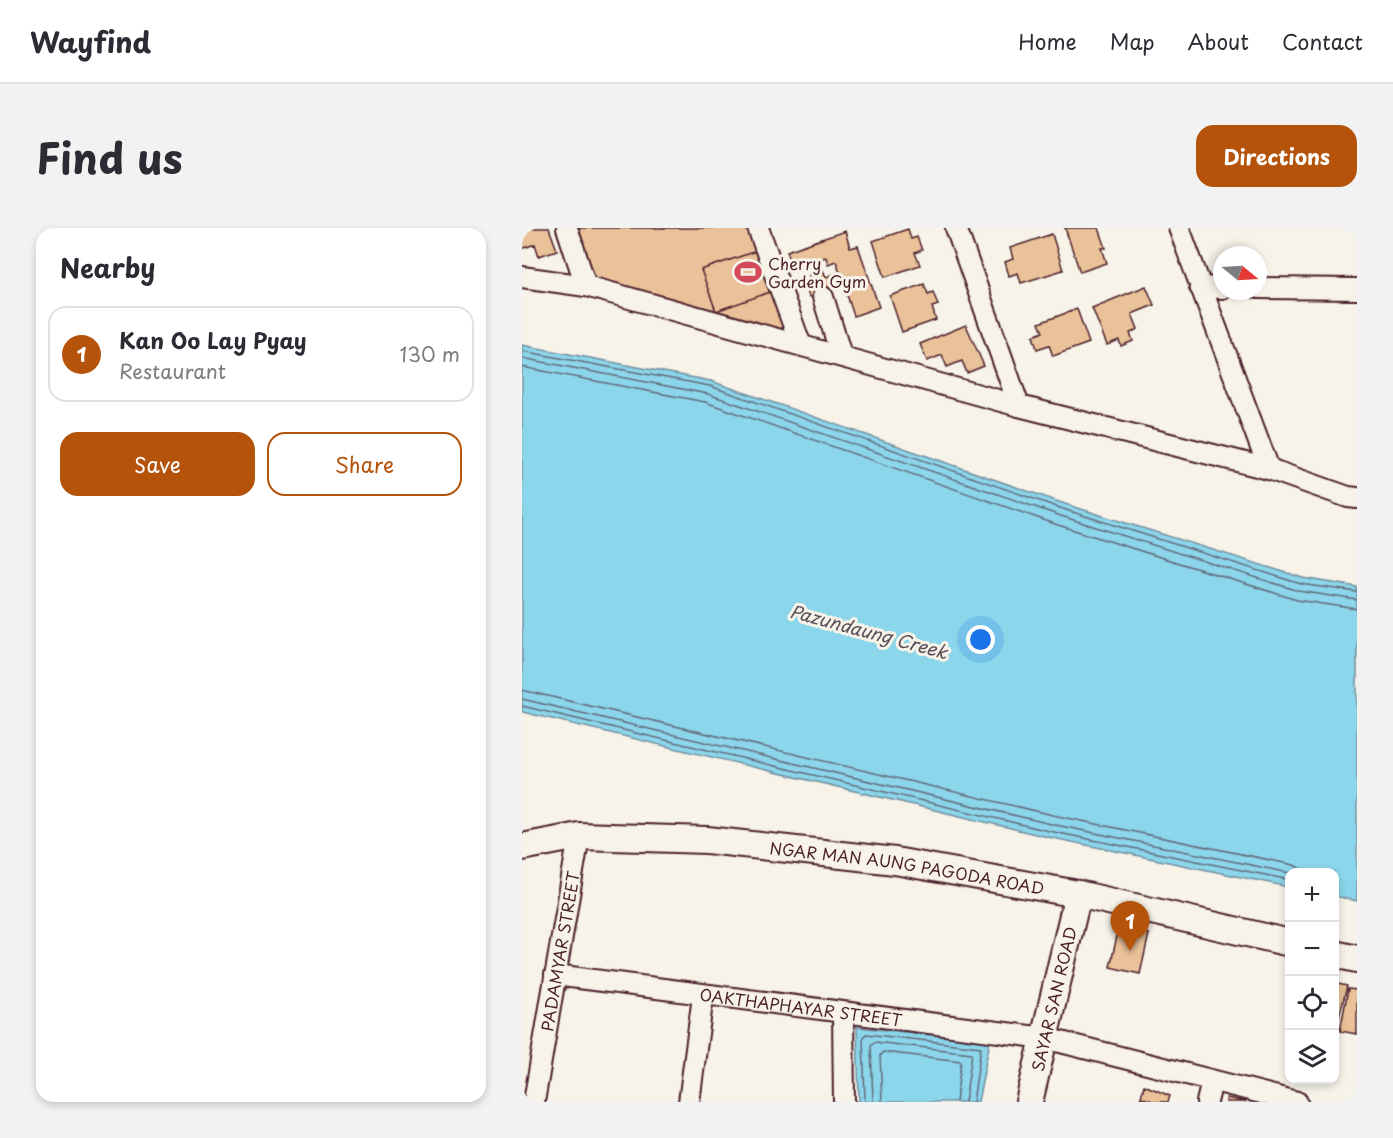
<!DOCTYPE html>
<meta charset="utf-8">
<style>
body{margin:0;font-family:"Playpen Sans",sans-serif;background:#f2f2f3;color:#2b2b33}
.controls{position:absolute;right:18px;bottom:18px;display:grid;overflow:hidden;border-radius:12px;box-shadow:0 3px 9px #0003}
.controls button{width:54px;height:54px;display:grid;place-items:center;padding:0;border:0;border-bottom:2px solid #e1e1e2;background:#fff;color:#2b2b33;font:30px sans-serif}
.compass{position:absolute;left:691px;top:18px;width:54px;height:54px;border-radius:50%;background:#fff;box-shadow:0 3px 9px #0003;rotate:108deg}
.you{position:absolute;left:459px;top:412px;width:21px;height:21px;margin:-15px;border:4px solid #fff;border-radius:50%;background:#1a73e8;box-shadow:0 0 0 9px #1a73e833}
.badge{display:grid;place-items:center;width:39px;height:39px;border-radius:50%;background:#b45309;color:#fff;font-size:20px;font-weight:700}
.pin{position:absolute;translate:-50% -50px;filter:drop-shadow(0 2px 3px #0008)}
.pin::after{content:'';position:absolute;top:32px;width:21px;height:18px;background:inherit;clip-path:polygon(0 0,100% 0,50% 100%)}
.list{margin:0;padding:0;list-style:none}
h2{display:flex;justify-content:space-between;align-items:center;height:78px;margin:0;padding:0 24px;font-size:26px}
h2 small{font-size:20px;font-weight:400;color:#7c7c81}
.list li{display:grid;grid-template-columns:39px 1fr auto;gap:18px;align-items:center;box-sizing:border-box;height:96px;margin:0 12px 12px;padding:0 12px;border:2px solid #e1e1e2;border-radius:18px}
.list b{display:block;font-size:22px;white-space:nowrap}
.list p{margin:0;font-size:20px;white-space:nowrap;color:#7c7c81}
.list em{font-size:20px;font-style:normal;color:#7c7c81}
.actions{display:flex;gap:12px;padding:18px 24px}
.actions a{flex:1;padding:14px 0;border:2px solid #b45309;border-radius:18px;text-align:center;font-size:21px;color:#b45309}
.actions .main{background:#b45309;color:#fff}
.icon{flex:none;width:33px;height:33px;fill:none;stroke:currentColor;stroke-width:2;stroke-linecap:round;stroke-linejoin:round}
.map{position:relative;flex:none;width:835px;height:874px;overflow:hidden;border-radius:18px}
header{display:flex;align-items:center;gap:36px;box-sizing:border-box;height:84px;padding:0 30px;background:#fff;border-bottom:2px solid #e1e1e2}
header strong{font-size:28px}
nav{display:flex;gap:33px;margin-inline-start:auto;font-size:21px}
.intro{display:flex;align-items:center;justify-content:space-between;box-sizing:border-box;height:144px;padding:0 36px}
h1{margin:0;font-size:42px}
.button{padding:15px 27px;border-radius:18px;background:#b45309;color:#fff;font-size:21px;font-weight:700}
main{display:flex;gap:36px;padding:0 36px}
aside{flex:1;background:#fff;border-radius:18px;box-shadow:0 3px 9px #0003}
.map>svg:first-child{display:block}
.water{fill:#8bd6eb;stroke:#718d9e;stroke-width:1.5}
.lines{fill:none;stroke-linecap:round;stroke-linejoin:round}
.shore{stroke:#646878;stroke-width:1.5}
.building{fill:#e9c299;stroke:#4a1f2b;stroke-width:1.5}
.minor-casing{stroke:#4a1f2b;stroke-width:24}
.major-casing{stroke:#4a1f2b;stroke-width:30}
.minor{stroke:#f7f3e8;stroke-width:20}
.major{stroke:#f7f3e8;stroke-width:26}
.labels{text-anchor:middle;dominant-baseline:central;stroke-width:6;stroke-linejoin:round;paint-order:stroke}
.poi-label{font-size:16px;fill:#4a1f2b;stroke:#f7f3e8;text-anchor:start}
.street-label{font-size:16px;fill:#4a1f2b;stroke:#f7f3e8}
.water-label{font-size:18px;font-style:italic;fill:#5a4d5b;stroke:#f7f3e8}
</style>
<header>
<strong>Wayfind</strong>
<nav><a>Home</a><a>Map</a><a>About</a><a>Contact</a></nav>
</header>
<div class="intro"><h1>Find us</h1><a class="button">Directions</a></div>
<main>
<aside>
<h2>Nearby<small></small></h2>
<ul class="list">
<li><span class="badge">1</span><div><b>Kan Oo Lay Pyay</b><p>Restaurant</p></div><em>130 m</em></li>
</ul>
<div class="actions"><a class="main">Save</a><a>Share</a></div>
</aside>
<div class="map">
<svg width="835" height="874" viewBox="0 0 835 874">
<rect width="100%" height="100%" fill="#f7f3e8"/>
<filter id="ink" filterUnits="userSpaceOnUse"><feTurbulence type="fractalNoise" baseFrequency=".0167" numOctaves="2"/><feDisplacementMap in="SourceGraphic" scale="12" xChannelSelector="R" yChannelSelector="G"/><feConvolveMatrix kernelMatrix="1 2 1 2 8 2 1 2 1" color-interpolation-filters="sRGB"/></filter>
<g filter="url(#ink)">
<!-- water -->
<path class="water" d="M 0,117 L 189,153 L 543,276 L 781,350 L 835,359 L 835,673 L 813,668 L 812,644 L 768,644 L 767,659 L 526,609 L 0,484 Z
M 335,799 L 468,813 L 456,874 L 337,874 Z"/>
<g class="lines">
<!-- shore -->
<path class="shore" d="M 0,123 L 188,158 L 541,281 L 779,356 L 835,364
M 0,130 L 186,166 L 539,288 L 777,363 L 835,372
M 0,139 L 183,174 L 536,297 L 775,372 L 835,381
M 0,462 L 531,587 L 772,637 L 784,644
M 0,471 L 529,596 L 768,645
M 0,478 L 527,603 L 768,652
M 343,874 L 341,809 L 344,806 L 459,819 L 451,874
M 351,874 L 349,817 L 352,814 L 450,825 L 443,874
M 360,874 L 358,827 L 361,824 L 439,833 L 434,874"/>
</g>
<!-- building -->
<path class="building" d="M 0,0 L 27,0 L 35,22 L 17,28 L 13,16 L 0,21 Z
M 51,0 L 232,0 L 272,109 L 70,55 Z
M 543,0 L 577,0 L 584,20 L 580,20 L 585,35 L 558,44 Z
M 386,1 L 389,11 L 395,9 L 400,22 L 393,25 L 398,37 L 363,49 L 351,13 Z
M 323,3 L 328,20 L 336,18 L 357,79 L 332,88 L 321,55 L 307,60 L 309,66 L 287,69 L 282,53 L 288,51 L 287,47 L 301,42 L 304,49 L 318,44 L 314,33 L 306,36 L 304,29 L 271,40 L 265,23 Z
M 530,6 L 541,42 L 499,55 L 496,45 L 487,48 L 483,34 L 491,31 L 488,20 Z
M 237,22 L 251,63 L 194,83 L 179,42 Z
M 402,56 L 406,66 L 411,64 L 416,77 L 410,79 L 414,92 L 380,104 L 368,68 Z
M 624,58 L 632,77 L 610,86 L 616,101 L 608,105 L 611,113 L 599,118 L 597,112 L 585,117 L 570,80 Z
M 555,81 L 567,115 L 531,128 L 527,117 L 515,121 L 511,108 L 521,104 L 517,95 Z
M 444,97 L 462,138 L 445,145 L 440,133 L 425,139 L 420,127 L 405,133 L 398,116 Z
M 597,699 L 627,706 L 618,746 L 588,739 Z
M 812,755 L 825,758 L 815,797 L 812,796 Z
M 826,761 L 835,762 L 835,806 L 818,803 Z
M 622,857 L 648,868 L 646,874 L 633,874 L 619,869 Z
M 619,869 L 633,874 L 617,874 Z
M 705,870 L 724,874 L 704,874 Z"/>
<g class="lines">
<defs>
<g id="minor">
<path d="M 45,0 L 64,58"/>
<path d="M 236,0 L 278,115"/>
<path d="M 434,0 L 497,178"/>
<path d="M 657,0 L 747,241"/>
<path d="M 0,49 L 64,58 L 497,178 L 747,241 L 826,269 L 835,270"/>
<path d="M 678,59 L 700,60"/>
<path d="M 736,60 L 835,61"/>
<path d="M 301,69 L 319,127"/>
<path id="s1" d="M 33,747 L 523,810 L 775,874"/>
<path d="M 321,786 L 322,874"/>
<path id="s2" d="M 12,874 L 57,608"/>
<path d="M 167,874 L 181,768"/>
<path d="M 685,874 L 690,853"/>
</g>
<g id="major">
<path id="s3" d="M 0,619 L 57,608 L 185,612 L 373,633 L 556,666 L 768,715"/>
<path d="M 812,726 L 835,731"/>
<path id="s4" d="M 507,874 L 556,666"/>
</g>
</defs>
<!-- minor casing -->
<use href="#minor" class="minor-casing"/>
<!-- major casing -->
<use href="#major" class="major-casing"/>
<!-- minor -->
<use href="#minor" class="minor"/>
<!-- major -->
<use href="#major" class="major"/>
</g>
</g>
<!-- icons -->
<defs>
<symbol id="stadium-bare" viewBox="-9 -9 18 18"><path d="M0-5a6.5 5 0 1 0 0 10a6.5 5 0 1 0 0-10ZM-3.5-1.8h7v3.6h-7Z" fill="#d1495b" stroke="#f7f3e8" stroke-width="2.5" paint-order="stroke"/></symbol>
</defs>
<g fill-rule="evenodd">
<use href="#stadium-bare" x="207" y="25" width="38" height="38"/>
</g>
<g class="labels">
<!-- poi labels -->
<g class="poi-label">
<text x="246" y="35">Cherry<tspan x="246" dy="18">Garden Gym</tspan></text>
</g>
<!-- street labels -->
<g class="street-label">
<text stroke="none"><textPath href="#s3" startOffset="388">NGAR MAN AUNG PAGODA ROAD</textPath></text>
<text stroke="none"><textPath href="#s2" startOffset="153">PADAMYAR STREET</textPath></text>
<text stroke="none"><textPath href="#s4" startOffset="106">SAYAR SAN ROAD</textPath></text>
<text stroke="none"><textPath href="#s1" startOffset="248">OAKTHAPHAYAR STREET</textPath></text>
</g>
<!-- water labels -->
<g class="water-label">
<text transform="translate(347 403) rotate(15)">Pazundaung Creek</text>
</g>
</g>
</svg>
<div class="controls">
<button>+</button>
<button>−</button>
<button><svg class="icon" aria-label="locate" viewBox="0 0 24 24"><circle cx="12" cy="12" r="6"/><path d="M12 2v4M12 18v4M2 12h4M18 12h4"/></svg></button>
<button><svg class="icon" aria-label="layers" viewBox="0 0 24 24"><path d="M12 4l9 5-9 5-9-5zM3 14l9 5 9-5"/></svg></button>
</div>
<svg class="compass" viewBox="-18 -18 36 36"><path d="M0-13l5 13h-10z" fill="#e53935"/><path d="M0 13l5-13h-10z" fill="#7c7c81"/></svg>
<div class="you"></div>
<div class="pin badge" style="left:608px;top:723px">1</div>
</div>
</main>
